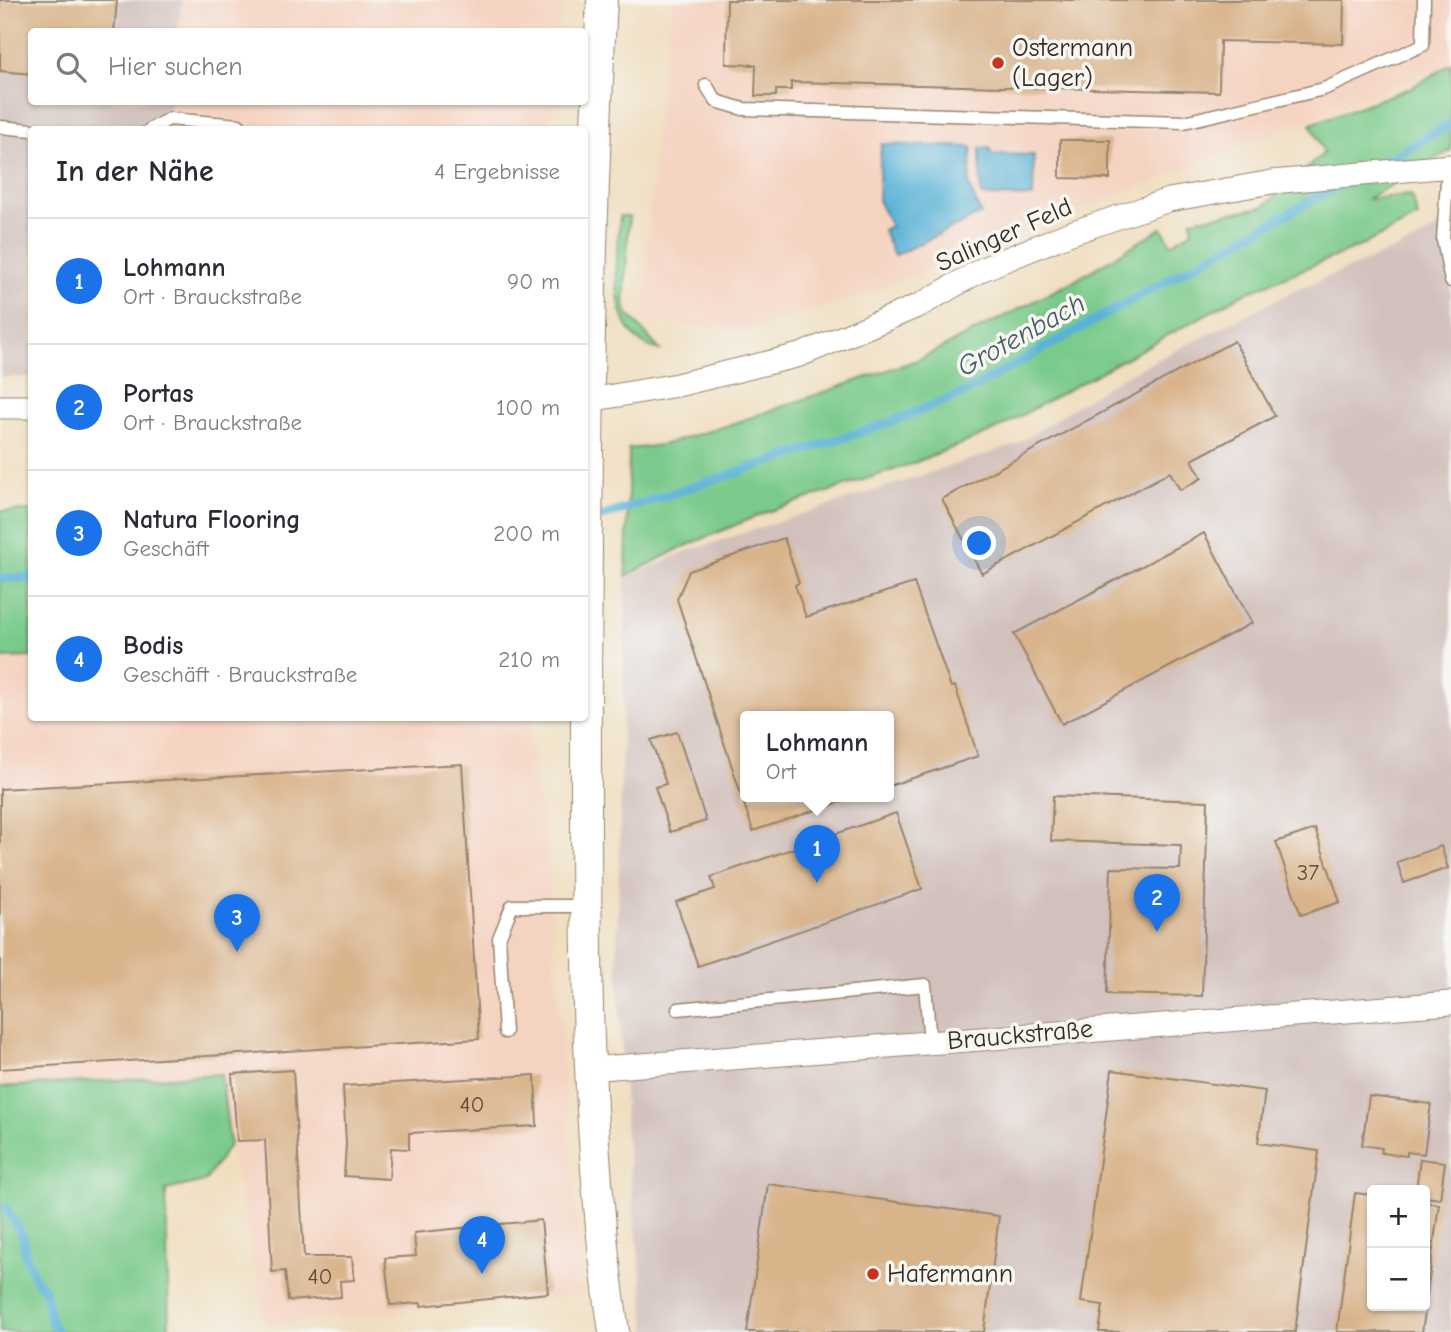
<!DOCTYPE html>
<html lang="de">
<meta charset="utf-8">
<style>
body{margin:0;font-family:"Comic Neue",sans-serif;background:#f2f2f3;color:#2b2b33}
.controls{position:absolute;right:21px;bottom:21px;display:grid;overflow:hidden;border-radius:7px;box-shadow:0 2px 5px #0004}
.controls button{width:63px;height:63px;display:grid;place-items:center;padding:0;border:0;border-bottom:2px solid #e1e1e2;background:#fff;color:#2b2b33;font:35px sans-serif}
.you{position:absolute;left:980px;top:544px;width:24px;height:24px;margin:-18px;border:5px solid #fff;border-radius:50%;background:#1a73e8;box-shadow:0 0 0 10px #1a73e833}
.badge{display:grid;place-items:center;width:46px;height:46px;border-radius:50%;background:#1a73e8;color:#fff;font-size:23px;font-weight:700}
.pin{position:absolute;translate:-50% -58px;filter:drop-shadow(0 2px 4px #0008)}
.pin::after{content:'';position:absolute;top:37px;width:24px;height:21px;background:inherit;clip-path:polygon(0 0,100% 0,50% 100%)}
.popup{position:absolute;left:740px;top:711px;width:154px;height:91px;box-sizing:border-box;display:grid;place-content:center;border-radius:7px;background:#fff;filter:drop-shadow(0 2px 5px #0005);font-size:23px;white-space:nowrap;color:#7c7c81}
.popup b{font-size:26px;color:#2b2b33}
.popup::after{content:'';position:absolute;left:50%;top:100%;margin-left:-14px;border:14px solid transparent;border-top-color:#fff}
.list{margin:0;padding:0;list-style:none}
h2{display:flex;justify-content:space-between;align-items:center;height:91px;margin:0;padding:0 28px;font-size:30px}
h2 small{font-size:23px;font-weight:400;color:#7c7c81}
.list li{display:grid;grid-template-columns:46px 1fr auto;gap:21px;align-items:center;box-sizing:border-box;height:126px;padding:0 28px;border-top:2px solid #e1e1e2}
.list b{display:block;font-size:26px;white-space:nowrap}
.list p{margin:0;font-size:23px;white-space:nowrap;color:#7c7c81}
.list em{font-size:23px;font-style:normal;color:#7c7c81}
.icon{flex:none;width:38px;height:38px;fill:none;stroke:currentColor;stroke-width:2;stroke-linecap:round;stroke-linejoin:round}
.map{position:relative;flex:none;width:1451px;height:1332px;overflow:hidden}
.search{position:absolute;background:#fff;box-shadow:0 2px 5px #0004;left:28px;top:28px;width:560px;height:77px;display:flex;align-items:center;gap:18px;box-sizing:border-box;padding:0 24px;border-radius:7px;color:#7c7c81;font-size:26px}
.panel{position:absolute;background:#fff;box-shadow:0 2px 5px #0004;left:28px;top:126px;width:560px;height:595px;border-radius:7px}
.map>svg:first-child{display:block}
.built{fill:#f5d3c1}
.industrial{fill:#d1c0bc;fill-rule:evenodd}
.green{fill:#7aca8b;stroke:#5a7a54;stroke-width:2}
.water{fill:#5ab2d7;stroke:#4a6e7a;stroke-width:2}
.lines{fill:none;stroke-linecap:round;stroke-linejoin:round}
.stream{stroke:#5ab2d7;stroke-width:9}
.building{fill:#d9b48b}
.service-casing{stroke:#96846e;stroke-width:15}
.minor-casing{stroke:#96846e;stroke-width:25}
.tertiary-casing{stroke:#96846e;stroke-width:32}
.service{stroke:#fff;stroke-width:12}
.minor{stroke:#fff;stroke-width:23}
.tertiary{stroke:#fff;stroke-width:30}
.poi-dot{fill:#c8321e;stroke:#f6f6f2;stroke-width:2.5}
.labels{text-anchor:middle;dominant-baseline:central;stroke-width:7;stroke-linejoin:round;paint-order:stroke}
.number-label{font-size:23px;fill:#624c39}
.poi-label{font-size:26px;fill:#3b2a1e;stroke:#f6f6f2;text-anchor:start}
.street-label{font-size:26px;fill:#3b2a1e;stroke:#f6f6f2}
.water-label{font-size:28px;font-style:italic;fill:#465a5f;stroke:#f6f6f2}
</style>
<div class="map">
<svg width="1451" height="1332" viewBox="0 0 1451 1332">
<rect width="100%" height="100%" fill="#f6f6f2"/>
<filter id="ink" filterUnits="userSpaceOnUse"><feTurbulence type="fractalNoise" baseFrequency=".0143" numOctaves="2"/><feDisplacementMap in="SourceGraphic" scale="14" xChannelSelector="R" yChannelSelector="G"/><feConvolveMatrix kernelMatrix="1 2 1 2 8 2 1 2 1" color-interpolation-filters="sRGB"/></filter>
<filter id="wash" filterUnits="userSpaceOnUse"><feTurbulence type="fractalNoise" baseFrequency=".00686" numOctaves="4" result="noise"/><feDisplacementMap in="SourceGraphic" scale="28" xChannelSelector="R" yChannelSelector="G"/><feGaussianBlur stdDeviation="1.57" result="paint"/><feColorMatrix in="noise" values="0 0 0 0 0 0 0 0 0 0 0 0 0 0 0 0 0 1.4 0 .05"/><feComposite in="paint" operator="in"/></filter>
<g filter="url(#wash)">
<rect width="100%" height="100%" fill="#f0debf"/>
<!-- built -->
<path class="built" d="M 182,0 L 563,0 L 558,31 L 178,31 Z
M 673,0 L 1451,0 L 1451,64 L 860,296 L 747,330 L 643,323 L 657,106 Z
M 170,102 L 553,102 L 551,129 L 167,130 Z
M 31,635 L 32,718 L 533,718 L 532,780 L 548,838 L 553,944 L 583,1296 L 266,1324 L 230,1144 L 221,1074 L 0,1087 L 0,636 Z"/>
<!-- industrial -->
<path class="industrial" d="M 0,0 L 182,0 L 178,31 L 32,32 L 32,102 L 170,102 L 167,129 L 32,130 L 31,377 L 0,377 Z
M 1451,220 L 1451,1332 L 647,1332 L 626,1135 L 617,949 L 626,578 L 685,552 L 1016,445 L 1115,381 L 1294,291 L 1417,240 ZM 745,717 L 889,717 L 889,797 L 745,797 ZM 1372,1190 L 1425,1190 L 1425,1306 L 1372,1306 Z"/>
<!-- green -->
<path class="green" d="M 1451,64 L 1451,150 L 1367,199 L 1411,195 L 1418,217 L 1358,247 L 1243,294 L 991,432 L 914,463 L 764,513 L 676,550 L 626,576 L 629,449 L 662,445 L 726,426 L 920,359 L 1074,281 L 1162,228 L 1171,244 L 1192,231 L 1191,220 L 1263,207 L 1324,153 L 1311,124 L 1410,88 Z
M 620,216 L 629,216 L 624,306 L 628,314 L 660,350 C 604,339 617,258 620,216 Z
M 0,511 L 31,511 L 31,657 L 0,658 Z
M 221,1074 L 230,1144 L 205,1181 L 166,1190 L 169,1332 L 0,1332 L 0,1087 Z"/>
<!-- water -->
<path class="water" d="M 881,144 L 972,147 L 969,186 L 981,214 L 894,256 L 883,230 L 891,226 L 878,200 Z
M 980,148 L 990,148 L 991,154 L 1034,155 L 1033,197 L 981,196 Z"/>
<g class="lines">
<!-- stream -->
<path class="stream" d="M 1376,166 L 1451,124
M 591,520 L 886,424 L 964,393 L 1345,182
M 0,578 L 32,578
M 6,1208 L 24,1238 L 24,1251 L 35,1279 L 45,1290 L 51,1323 L 57,1332"/>
</g>
<g id="blocks">
<!-- building -->
<path class="building" d="M 0,0 L 117,0 L 114,32 L 32,32 L 32,74 L 0,71 Z
M 727,0 L 1344,0 L 1343,44 L 1220,41 L 1219,92 L 791,82 L 791,90 L 776,90 L 776,96 L 755,96 L 756,65 L 726,64 Z
M 1060,140 L 1110,140 L 1110,179 L 1060,178 Z
M 1234,341 L 1275,416 L 1192,460 L 1202,478 L 1180,490 L 1170,472 L 982,574 L 942,499 Z
M 1204,533 L 1252,623 L 1062,724 L 1014,634 Z
M 784,538 L 799,583 L 795,585 L 806,617 L 914,583 L 951,687 L 955,686 L 978,756 L 889,786 L 889,717 L 745,717 L 745,797 L 852,798 L 753,831 L 677,599 L 689,571 Z
M 677,732 L 706,821 L 670,832 L 655,787 L 666,784 L 651,740 Z
M 462,764 L 479,1039 L 0,1069 L 0,789 Z
M 1053,796 L 1208,801 L 1202,996 L 1107,994 L 1111,868 L 1180,869 L 1181,845 L 1051,841 Z
M 896,813 L 922,889 L 698,966 L 676,902 L 715,889 L 711,877 Z
M 1315,829 L 1340,902 L 1301,915 L 1276,842 Z
M 1441,846 L 1448,868 L 1404,883 L 1397,862 Z
M 293,1070 L 304,1257 L 352,1257 L 354,1280 L 340,1281 L 341,1297 L 288,1301 L 285,1271 L 272,1272 L 265,1140 L 237,1141 L 232,1074 Z
M 1112,1070 L 1265,1091 L 1258,1143 L 1319,1151 L 1295,1332 L 1099,1332 L 1103,1305 L 1081,1302 Z
M 535,1075 L 537,1126 L 409,1133 L 409,1149 L 391,1148 L 389,1179 L 344,1176 L 346,1144 L 343,1086 Z
M 1369,1096 L 1431,1104 L 1424,1154 L 1407,1152 L 1407,1156 L 1381,1153 L 1382,1148 L 1362,1145 Z
M 1420,1159 L 1445,1162 L 1440,1199 L 1425,1197 L 1425,1190 L 1416,1190 Z
M 768,1184 L 999,1216 L 984,1332 L 747,1332 Z
M 1355,1193 L 1372,1195 L 1372,1306 L 1426,1306 L 1422,1332 L 1337,1332 Z
M 1425,1202 L 1439,1204 L 1426,1302 L 1425,1301 Z
M 541,1220 L 548,1293 L 421,1306 L 421,1303 L 390,1305 L 385,1258 L 416,1256 L 414,1233 Z"/>
</g>
</g>
<g filter="url(#ink)">
<use href="#blocks" fill-opacity="0" stroke="#96846e" stroke-width="2"/>
<g class="lines">
<defs>
<path id="service" d="M 706,85 L 716,101 L 743,109 L 1184,122 L 1324,89 L 1423,45 L 1424,0
M 0,127 L 32,130
M 149,130 L 169,119 L 239,125
M 1448,166 L 1443,240 L 1451,281
M 678,1009 L 925,985 L 930,1043
M 505,1032 L 499,938 L 512,906 L 587,906"/>
<path id="minor" d="M 584,401 L 677,385 L 800,355 L 920,305 L 983,269 L 1068,234 L 1169,200 L 1272,182 L 1451,166
M 0,407 L 32,407
M 588,1069 L 1451,1003"/>
<path id="tertiary" d="M 602,0 C 589,236 587,474 586,710 C 586,918 583,1126 614,1332"/>
</defs>
<!-- service casing -->
<use href="#service" class="service-casing"/>
<!-- minor casing -->
<use href="#minor" class="minor-casing"/>
<!-- tertiary casing -->
<use href="#tertiary" class="tertiary-casing"/>
<!-- service -->
<use href="#service" class="service"/>
<!-- minor -->
<use href="#minor" class="minor"/>
<!-- tertiary -->
<use href="#tertiary" class="tertiary"/>
</g>
</g>
<!-- markers -->
<g class="poi-dot">
<circle cx="998" cy="63" r="7"/>
<circle cx="873" cy="1274" r="7"/>
</g>
<g class="labels">
<!-- number labels -->
<g class="number-label">
<text x="1308" y="872">37</text>
<text x="472" y="1104">40</text>
<text x="320" y="1276">40</text>
</g>
<!-- poi labels -->
<g class="poi-label">
<text x="1012" y="48">Ostermann<tspan x="1012" dy="30">(Lager)</tspan></text>
<text x="887" y="1274">Hafermann</text>
</g>
<!-- street labels -->
<g class="street-label">
<text transform="translate(1004 235) rotate(-24)">Salinger Feld</text>
<text transform="translate(1020 1035) rotate(-5)">Brauckstraße</text>
</g>
<!-- water labels -->
<g class="water-label">
<text transform="translate(1021 335) rotate(-29)">Grotenbach</text>
</g>
</g>
</svg>
<div class="controls">
<button>+</button>
<button>−</button>
</div>
<div class="you"></div>
<div class="pin badge" style="left:817px;top:883px">1</div>
<div class="popup"><b>Lohmann</b>Ort</div>
<div class="pin badge" style="left:1157px;top:932px">2</div>
<div class="pin badge" style="left:237px;top:952px">3</div>
<div class="pin badge" style="left:482px;top:1274px">4</div>
<div class="search"><svg class="icon" aria-label="search" viewBox="0 0 24 24"><circle cx="10" cy="10" r="6"/><path d="M15 15l6 6"/></svg>Hier suchen</div>
<section class="panel">
<h2>In der Nähe<small>4 Ergebnisse</small></h2>
<ul class="list">
<li><span class="badge">1</span><div><b>Lohmann</b><p>Ort · Brauckstraße</p></div><em>90 m</em></li>
<li><span class="badge">2</span><div><b>Portas</b><p>Ort · Brauckstraße</p></div><em>100 m</em></li>
<li><span class="badge">3</span><div><b>Natura Flooring</b><p>Geschäft</p></div><em>200 m</em></li>
<li><span class="badge">4</span><div><b>Bodis</b><p>Geschäft · Brauckstraße</p></div><em>210 m</em></li>
</ul>
</section>
</div>
